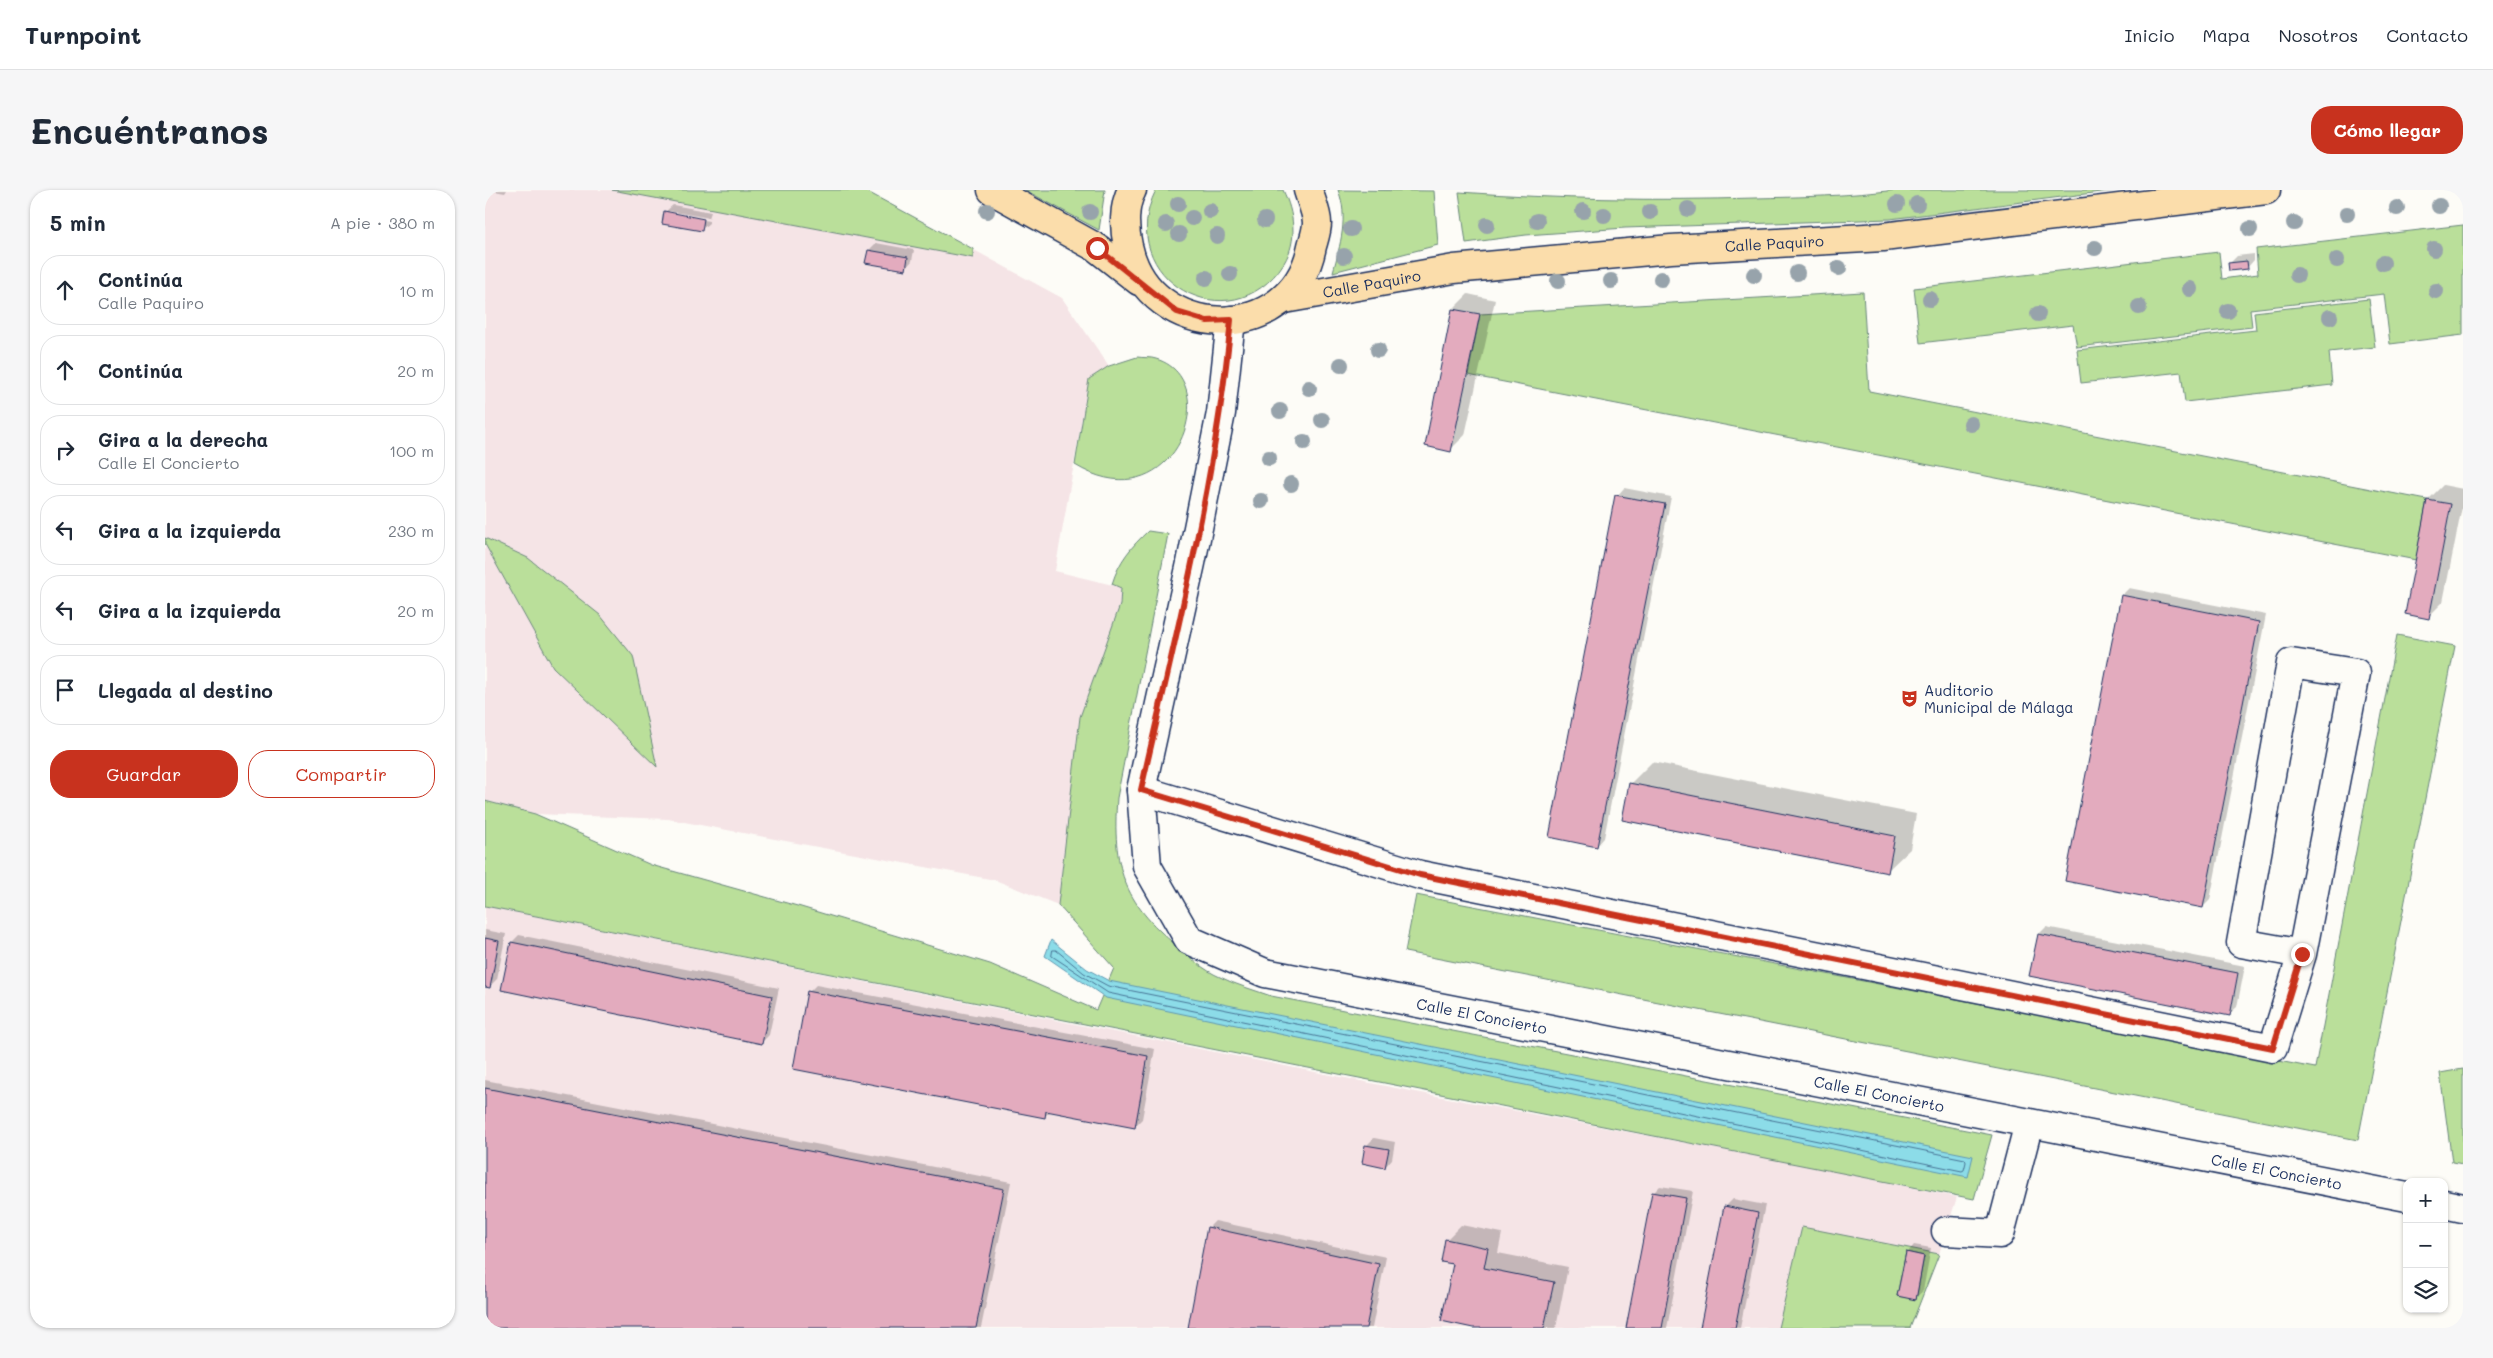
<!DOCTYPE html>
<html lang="es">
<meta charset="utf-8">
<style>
body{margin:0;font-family:Mali,sans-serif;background:#f6f6f7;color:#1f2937}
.controls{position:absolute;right:15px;bottom:15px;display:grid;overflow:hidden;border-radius:10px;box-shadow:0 1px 4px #0004}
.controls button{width:45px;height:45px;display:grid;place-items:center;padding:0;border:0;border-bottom:1px solid #e0e1e3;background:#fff;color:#1f2937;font:25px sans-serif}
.stop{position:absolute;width:15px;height:15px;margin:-11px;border:4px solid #c8321e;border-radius:50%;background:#fff}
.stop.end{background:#c8321e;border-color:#fff;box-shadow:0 1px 5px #0008}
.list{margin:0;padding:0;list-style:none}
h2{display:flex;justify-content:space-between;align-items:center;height:65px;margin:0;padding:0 20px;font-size:21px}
h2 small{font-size:16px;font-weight:400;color:#747a83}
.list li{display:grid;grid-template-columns:32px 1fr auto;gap:15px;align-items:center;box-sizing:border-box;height:70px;margin:0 10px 10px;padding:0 10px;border:1px solid #e0e1e3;border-radius:20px}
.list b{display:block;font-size:19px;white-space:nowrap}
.list p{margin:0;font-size:16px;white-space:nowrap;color:#747a83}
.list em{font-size:16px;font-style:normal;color:#747a83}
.actions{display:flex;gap:10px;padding:15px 20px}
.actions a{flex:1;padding:11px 0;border:1px solid #c8321e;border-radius:20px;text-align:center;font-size:18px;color:#c8321e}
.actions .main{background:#c8321e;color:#fff}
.icon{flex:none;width:28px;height:28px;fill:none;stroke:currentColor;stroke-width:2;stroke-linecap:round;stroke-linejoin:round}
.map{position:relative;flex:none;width:1978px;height:1138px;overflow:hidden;border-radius:20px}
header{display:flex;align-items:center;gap:30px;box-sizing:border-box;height:70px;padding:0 25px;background:#fff;border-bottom:1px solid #e0e1e3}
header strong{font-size:24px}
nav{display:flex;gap:28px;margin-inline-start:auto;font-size:18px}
.intro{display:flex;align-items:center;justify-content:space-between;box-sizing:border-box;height:120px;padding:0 30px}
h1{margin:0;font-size:35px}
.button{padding:12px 22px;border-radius:20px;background:#c8321e;color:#fff;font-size:18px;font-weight:700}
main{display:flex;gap:30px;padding:0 30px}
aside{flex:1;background:#fff;border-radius:20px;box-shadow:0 1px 4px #0004}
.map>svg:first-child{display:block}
.built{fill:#f5e4e6}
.green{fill:#badf9a;stroke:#6a877c;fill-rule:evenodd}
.water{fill:#8cdce8;stroke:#5f97b1}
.shadow{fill:#0003}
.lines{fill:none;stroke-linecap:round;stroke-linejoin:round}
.shore{stroke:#487495;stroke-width:1}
.building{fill:#e3abbe;stroke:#1b2f5e}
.minor-casing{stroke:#1b2f5e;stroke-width:31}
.major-casing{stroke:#1b2f5e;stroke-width:31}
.minor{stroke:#fdfcf7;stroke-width:28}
.major{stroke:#fbddab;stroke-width:28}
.tree{fill:#97a3ab}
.route{stroke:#c8321e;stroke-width:6}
.labels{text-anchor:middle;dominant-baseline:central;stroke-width:4.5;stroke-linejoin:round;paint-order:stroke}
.street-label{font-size:15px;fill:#1b2f5e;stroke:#fdfcf7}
.poi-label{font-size:15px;fill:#1b2f5e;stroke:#fdfcf7;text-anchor:start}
</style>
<header>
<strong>Turnpoint</strong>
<nav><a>Inicio</a><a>Mapa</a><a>Nosotros</a><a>Contacto</a></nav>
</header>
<div class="intro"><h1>Encuéntranos</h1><a class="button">Cómo llegar</a></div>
<main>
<aside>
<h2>5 min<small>A pie · 380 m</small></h2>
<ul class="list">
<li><svg class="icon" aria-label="ahead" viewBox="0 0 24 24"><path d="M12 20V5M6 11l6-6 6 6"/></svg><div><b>Continúa</b><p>Calle Paquiro</p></div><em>10 m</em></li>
<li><svg class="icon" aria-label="ahead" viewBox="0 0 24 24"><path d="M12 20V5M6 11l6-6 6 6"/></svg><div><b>Continúa</b></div><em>20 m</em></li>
<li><svg class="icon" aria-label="right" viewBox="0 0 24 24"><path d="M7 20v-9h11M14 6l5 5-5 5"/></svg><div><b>Gira a la derecha</b><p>Calle El Concierto</p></div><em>100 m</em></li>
<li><svg class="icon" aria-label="left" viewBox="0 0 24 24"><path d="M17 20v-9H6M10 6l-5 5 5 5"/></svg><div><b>Gira a la izquierda</b></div><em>230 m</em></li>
<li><svg class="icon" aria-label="left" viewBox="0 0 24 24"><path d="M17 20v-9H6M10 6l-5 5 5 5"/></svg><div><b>Gira a la izquierda</b></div><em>20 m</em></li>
<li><svg class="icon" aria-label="arrive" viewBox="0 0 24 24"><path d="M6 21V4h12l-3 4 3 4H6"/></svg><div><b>Llegada al destino</b></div></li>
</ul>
<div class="actions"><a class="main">Guardar</a><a>Compartir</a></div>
</aside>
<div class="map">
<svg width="1978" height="1138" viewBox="0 0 1978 1138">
<rect width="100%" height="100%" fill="#fdfcf7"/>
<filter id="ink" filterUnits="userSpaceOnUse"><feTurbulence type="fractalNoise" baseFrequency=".02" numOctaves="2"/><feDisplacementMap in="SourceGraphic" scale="10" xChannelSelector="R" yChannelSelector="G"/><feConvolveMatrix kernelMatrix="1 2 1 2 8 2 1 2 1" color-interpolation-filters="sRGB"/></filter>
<g filter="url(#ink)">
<!-- built -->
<path class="built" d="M 0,0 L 379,0 L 577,108 L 624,176 L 604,189 L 570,381 L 636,397 L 635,415 L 595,527 L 573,715 L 510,690 L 183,629 L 50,624 L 0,611 Z
M 0,716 L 931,902 L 1329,977 L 1472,1007 L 1454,1064 L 1425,1138 L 0,1138 Z"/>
<!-- green -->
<path class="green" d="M 127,0 L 379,0 L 488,59 L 488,68 Z
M 540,0 L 620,0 L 614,40 Z
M 671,0 L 798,0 C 809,23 813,50 799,73 C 746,156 627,88 671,0 Z
M 853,0 L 949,1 L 953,55 L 848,82 C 855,55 864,27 853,0 Z
M 1411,0 L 1631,0 L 1405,29 L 1140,38 L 1041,45 L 981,53 L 974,2 C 1073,9 1171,11 1270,8 C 1317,7 1364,6 1411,0 Z
M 1978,35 L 1978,145 L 1905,154 L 1899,104 L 1765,119 L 1767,137 L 1592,157 L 1588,135 L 1435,153 L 1429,98 L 1734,62 L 1737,89 L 1773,84 L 1771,59 Z
M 1378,102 L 1384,201 L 1942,310 L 1931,370 L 983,185 L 995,124 Z
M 1884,109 L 1890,157 L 1844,162 L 1847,195 L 1700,212 L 1696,182 L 1596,193 L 1592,160 L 1771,140 L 1769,122 Z
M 652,167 C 658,168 666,167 671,169 C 741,189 691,336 590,275 L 604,189 L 624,176 Z
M 663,341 L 683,344 L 632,608 C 627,676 638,712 692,756 C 705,768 719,780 735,787 C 751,795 769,800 786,806 L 1507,945 L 1489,1009 L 0,716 L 0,611 L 50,624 L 166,675 L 316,717 L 505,774 L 611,820 L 629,778 L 573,715 L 595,527 L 635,415 L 636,398 L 627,394 C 634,371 646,357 663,341 Z
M 0,348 L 43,368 L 115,425 L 148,466 L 172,577 L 68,477 L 0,354 Z
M 1912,445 L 1970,456 L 1873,950 L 920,762 L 931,705 L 1830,878 Z
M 1978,879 L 1978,974 L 1967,972 L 1955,883 Z
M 1317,1037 L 1454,1064 L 1425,1138 L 1293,1138 ZM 1421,1062 L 1439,1066 L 1431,1109 L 1412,1106 Z"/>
<!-- water -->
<path class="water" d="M 566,750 L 602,779 L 624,791 L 1488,966 L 1483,987 L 621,808 L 560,766 Z"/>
<!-- shadow -->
<path class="shadow" d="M 4,0 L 22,0 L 20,3 Z
M 188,15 L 226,22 L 224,28 L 184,21 L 184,24 L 224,31 L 224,33 L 216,40 L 180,22 Z
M 391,53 L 429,60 L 427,71 L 420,79 L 384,60 Z
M 1769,64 L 1769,70 L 1762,78 L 1745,73 L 1752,66 Z
M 983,104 L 1010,110 L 980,245 L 965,260 L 968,119 Z
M 1958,295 L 1978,299 L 1978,312 L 1958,412 L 1943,427 L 1922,423 L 1943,310 Z
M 1139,298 L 1186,307 L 1119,648 L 1112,656 L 1132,306 Z
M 1644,398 L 1781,425 L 1725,710 L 1718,717 L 1637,405 Z
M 1167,572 L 1431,624 L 1425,659 L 1402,681 L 1145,594 Z
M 1561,737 L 1760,776 L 1752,817 L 1744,824 L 1554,744 Z
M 0,740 L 21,744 L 12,789 L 4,797 L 0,796 Z
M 34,745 L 294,798 L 284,845 L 277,852 L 27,752 Z
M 331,795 L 670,859 L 657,929 L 649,937 L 566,921 L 560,926 L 324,802 Z
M 0,890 L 526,992 L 496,1138 L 0,1138 Z
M 889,948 L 910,952 L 907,969 L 900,977 L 882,955 Z
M 1175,996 L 1208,1001 L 1182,1138 L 1142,1138 L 1168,1003 Z
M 1248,1009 L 1280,1015 L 1255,1138 L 1216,1138 L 1241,1016 Z
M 730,1031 L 901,1067 L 887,1138 L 704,1138 L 723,1038 Z
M 976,1035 L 1017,1043 L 1013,1063 L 1083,1077 L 1071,1138 L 994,1138 L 957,1130 L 969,1073 L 961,1050 Z
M 1429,1055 L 1446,1058 L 1438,1101 L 1430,1108 L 1422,1063 Z"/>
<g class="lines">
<!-- shore -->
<path class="shore" d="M 568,760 L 571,760 L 599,783 L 623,796 L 1480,969 L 1481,972 L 1479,980 L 1477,981 L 623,803 L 567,766 Z"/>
</g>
<!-- building -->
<path class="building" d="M 179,21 L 219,29 L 217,41 L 177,34 Z
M 383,60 L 423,67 L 421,80 L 380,73 Z
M 1762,71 L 1763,79 L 1744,81 L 1743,73 Z
M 967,119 L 995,124 L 966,262 L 940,256 Z
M 1130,305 L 1180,314 L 1112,657 L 1064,647 Z
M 1942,310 L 1966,314 L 1944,429 L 1920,424 Z
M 1636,405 L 1774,432 L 1718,718 L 1580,691 Z
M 1144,593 L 1410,646 L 1403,683 L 1137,630 Z
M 1553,744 L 1753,783 L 1745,826 L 1544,786 Z
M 0,748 L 14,751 L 5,798 L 0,797 Z
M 26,752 L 287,806 L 277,854 L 16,800 Z
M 322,801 L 663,866 L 650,938 L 561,921 L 560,928 L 308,879 Z
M 0,898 L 519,999 L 491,1138 L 0,1138 Z
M 880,955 L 904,959 L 900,978 L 877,973 Z
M 1167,1002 L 1201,1008 L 1177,1138 L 1141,1138 Z
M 1239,1016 L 1273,1023 L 1250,1138 L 1215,1138 Z
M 722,1037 L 894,1074 L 881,1138 L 703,1138 Z
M 960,1049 L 1003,1058 L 999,1078 L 1069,1092 L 1059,1138 L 988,1138 L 956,1131 L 968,1074 L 956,1072 Z
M 1421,1062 L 1439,1066 L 1431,1110 L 1412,1106 Z"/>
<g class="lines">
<defs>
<g id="minor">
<path id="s1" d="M 746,130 L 736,223 L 706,373 L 656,600 L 662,676 L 704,750 L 780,783 L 1922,1007"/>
<path d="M 656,600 L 935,685 L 1788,858 L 1817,764 L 1871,483 L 1806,473 L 1756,753 L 1817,764"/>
<path d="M 1959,1014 L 1978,1018"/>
<path d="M 1461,1041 L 1515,1044 L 1544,933"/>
</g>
<g id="major">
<path d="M 507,0 L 612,58 L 654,91"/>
<path d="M 647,0 C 638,16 639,39 643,56 C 664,154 808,157 827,56 C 829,49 832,40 832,33 C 832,23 826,10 823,0"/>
<path id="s2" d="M 799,109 L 969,79 L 1186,59 L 1398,47 L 1781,0"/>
</g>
</defs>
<!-- minor casing -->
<use href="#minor" class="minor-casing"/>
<!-- major casing -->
<use href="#major" class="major-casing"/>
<!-- minor -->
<use href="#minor" class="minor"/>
<!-- major -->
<use href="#major" class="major"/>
</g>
<!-- trees -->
<g class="tree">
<circle cx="693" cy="14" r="8"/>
<circle cx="1412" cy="14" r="8"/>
<circle cx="1432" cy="14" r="8"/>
<circle cx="1954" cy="16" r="8"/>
<circle cx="1912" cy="18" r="8"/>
<circle cx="1203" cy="19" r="8"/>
<circle cx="502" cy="21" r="8"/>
<circle cx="725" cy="21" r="8"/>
<circle cx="1098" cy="21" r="8"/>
<circle cx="605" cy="22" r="8"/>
<circle cx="1165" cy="22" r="8"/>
<circle cx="1862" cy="24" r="8"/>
<circle cx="1119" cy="25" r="8"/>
<circle cx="707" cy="28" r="8"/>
<circle cx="780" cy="30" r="8"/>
<circle cx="1052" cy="31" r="8"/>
<circle cx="1809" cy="33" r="8"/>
<circle cx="681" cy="34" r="8"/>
<circle cx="1002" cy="35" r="8"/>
<circle cx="866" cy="39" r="8"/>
<circle cx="1765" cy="39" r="8"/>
<circle cx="694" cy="44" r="8"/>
<circle cx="732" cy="46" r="8"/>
<circle cx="1610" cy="58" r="8"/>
<circle cx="1949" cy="59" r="8"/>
<circle cx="859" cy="66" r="8"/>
<circle cx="1852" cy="70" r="8"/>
<circle cx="1898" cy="73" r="8"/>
<circle cx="1354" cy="78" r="8"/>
<circle cx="1312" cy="83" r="8"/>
<circle cx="745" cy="84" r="8"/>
<circle cx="1269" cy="85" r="8"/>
<circle cx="1812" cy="85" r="8"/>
<circle cx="721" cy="88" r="8"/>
<circle cx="1176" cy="89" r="8"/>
<circle cx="1073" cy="91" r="8"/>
<circle cx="1126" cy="91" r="8"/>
<circle cx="1705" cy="99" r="8"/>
<circle cx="1951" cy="101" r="8"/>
<circle cx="1445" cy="109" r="8"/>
<circle cx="1654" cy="117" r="8"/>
<circle cx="1743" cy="121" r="8"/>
<circle cx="1553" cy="124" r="8"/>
<circle cx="1845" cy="127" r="8"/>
<circle cx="893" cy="160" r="8"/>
<circle cx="856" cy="175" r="8"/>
<circle cx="824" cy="198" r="8"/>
<circle cx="795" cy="221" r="8"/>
<circle cx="837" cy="230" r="8"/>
<circle cx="1486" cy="234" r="8"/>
<circle cx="819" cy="252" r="8"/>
<circle cx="784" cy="268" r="8"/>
<circle cx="806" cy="294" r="8"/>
<circle cx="776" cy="311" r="8"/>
</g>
</g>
<g class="lines" filter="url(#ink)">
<!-- route -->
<path class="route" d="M 612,58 L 692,122 L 722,131 L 746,130 C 731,289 691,444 656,600 L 935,685 L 1788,858 L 1817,764"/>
</g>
<!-- icons -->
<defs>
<symbol id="theatre-bare" viewBox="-9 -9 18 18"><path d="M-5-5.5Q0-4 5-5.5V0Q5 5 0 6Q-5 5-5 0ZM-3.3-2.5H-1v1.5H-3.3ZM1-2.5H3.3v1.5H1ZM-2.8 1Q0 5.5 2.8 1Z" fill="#c8321e" stroke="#fdfcf7" stroke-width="2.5" paint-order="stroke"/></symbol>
</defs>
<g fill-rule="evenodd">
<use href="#theatre-bare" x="1412" y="496" width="25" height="25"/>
</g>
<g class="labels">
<!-- street labels -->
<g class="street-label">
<text stroke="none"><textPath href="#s2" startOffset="494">Calle Paquiro</textPath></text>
<text stroke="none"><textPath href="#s2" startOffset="89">Calle Paquiro</textPath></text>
<text stroke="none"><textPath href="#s1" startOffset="944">Calle El Concierto</textPath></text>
<text stroke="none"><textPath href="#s1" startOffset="1349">Calle El Concierto</textPath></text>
<text stroke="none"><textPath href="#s1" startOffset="1754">Calle El Concierto</textPath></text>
</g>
<!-- poi labels -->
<g class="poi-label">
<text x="1439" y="500">Auditorio<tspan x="1439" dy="17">Municipal de Málaga</tspan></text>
</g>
</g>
</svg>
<div class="controls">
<button>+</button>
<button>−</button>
<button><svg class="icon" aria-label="layers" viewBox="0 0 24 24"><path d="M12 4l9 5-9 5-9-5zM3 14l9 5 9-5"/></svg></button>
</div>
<div class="stop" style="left:612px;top:58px"></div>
<div class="stop end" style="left:1817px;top:764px"></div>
</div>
</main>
